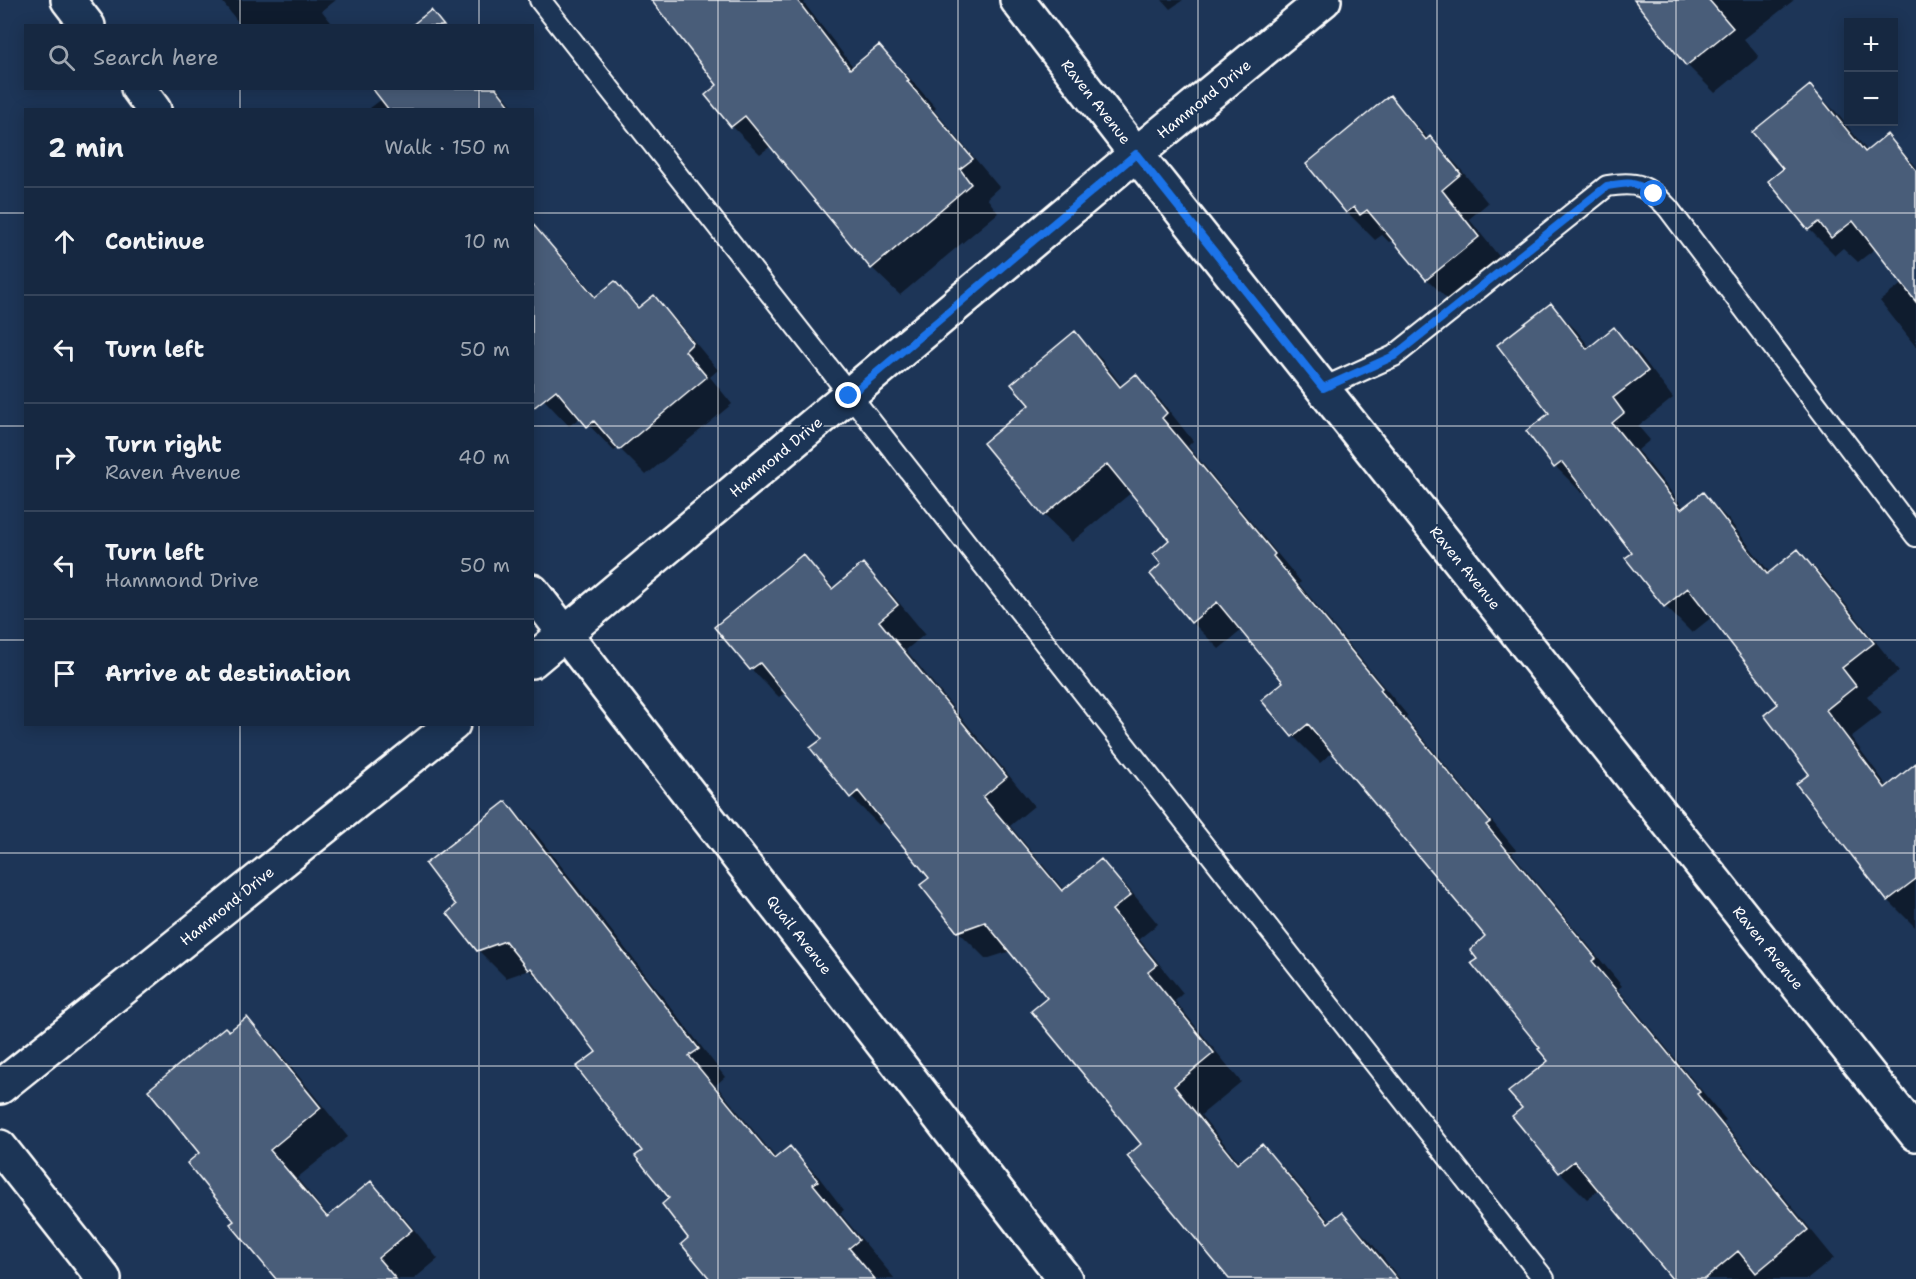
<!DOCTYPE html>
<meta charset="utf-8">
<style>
body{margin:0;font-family:"Shantell Sans",sans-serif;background:#1f3048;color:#f1f3f6}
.controls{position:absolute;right:18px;top:18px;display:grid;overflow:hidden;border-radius:0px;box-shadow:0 3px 15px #0003}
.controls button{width:54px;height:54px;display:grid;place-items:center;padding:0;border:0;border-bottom:2px solid #35445a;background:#162841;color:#f1f3f6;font:30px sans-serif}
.stop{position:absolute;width:18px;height:18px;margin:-14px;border:4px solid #1a73e8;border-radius:50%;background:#fff}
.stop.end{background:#1a73e8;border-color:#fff;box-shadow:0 2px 6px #0008}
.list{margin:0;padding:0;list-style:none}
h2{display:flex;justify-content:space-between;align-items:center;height:78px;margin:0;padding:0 24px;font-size:26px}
h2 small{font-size:20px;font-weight:400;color:#9ea6b1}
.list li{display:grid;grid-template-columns:39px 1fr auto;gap:18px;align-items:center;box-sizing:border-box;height:108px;padding:0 24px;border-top:2px solid #35445a}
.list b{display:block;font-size:22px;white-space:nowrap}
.list p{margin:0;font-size:20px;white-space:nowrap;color:#9ea6b1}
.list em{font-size:20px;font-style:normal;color:#9ea6b1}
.icon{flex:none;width:33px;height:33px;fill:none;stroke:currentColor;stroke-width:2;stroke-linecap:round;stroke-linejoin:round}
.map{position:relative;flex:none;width:1916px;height:1279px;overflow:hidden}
.search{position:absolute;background:#162841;box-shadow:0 3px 15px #0003;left:24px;top:24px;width:510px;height:66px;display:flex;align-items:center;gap:15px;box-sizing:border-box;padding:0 21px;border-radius:0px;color:#9ea6b1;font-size:22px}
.panel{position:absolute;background:#162841;box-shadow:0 3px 15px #0003;left:24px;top:108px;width:510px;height:618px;border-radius:0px}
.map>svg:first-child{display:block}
.shadow{fill:#0007}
.building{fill:#4a5d79;stroke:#fff;stroke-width:1.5}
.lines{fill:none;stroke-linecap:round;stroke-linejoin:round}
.lane-casing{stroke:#fff;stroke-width:24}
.street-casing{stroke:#fff;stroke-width:38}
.lane{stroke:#1d3557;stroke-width:20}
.street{stroke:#1d3557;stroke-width:33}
.route{stroke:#1a73e8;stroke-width:8}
.grid{fill:none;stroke:#fff;stroke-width:1.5;stroke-opacity:0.55}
.labels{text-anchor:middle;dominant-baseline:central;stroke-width:4.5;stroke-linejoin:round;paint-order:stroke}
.street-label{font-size:15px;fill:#fff;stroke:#1d3557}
</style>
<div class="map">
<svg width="1916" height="1279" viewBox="0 0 1916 1279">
<rect width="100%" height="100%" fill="#1d3557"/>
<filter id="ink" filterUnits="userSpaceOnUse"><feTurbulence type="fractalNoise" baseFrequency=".0167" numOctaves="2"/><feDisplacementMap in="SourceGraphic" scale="12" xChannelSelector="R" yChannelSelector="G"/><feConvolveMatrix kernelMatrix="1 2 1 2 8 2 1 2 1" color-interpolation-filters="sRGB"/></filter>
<g filter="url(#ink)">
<!-- shadow -->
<path class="shadow" d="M 221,0 L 336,0 L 322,11 L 334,26 L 241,26 Z
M 661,0 L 807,0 L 804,3 L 854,68 L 879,47 L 907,75 L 936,108 L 934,110 L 999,187 L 987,198 L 998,213 L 900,295 L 872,268 L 771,146 L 760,154 L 732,126 L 719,86 Z
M 1162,0 L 1183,0 L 1170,9 Z
M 1636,0 L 1794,0 L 1744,39 L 1759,57 L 1715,93 L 1687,65 Z
M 1810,87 L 1836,112 L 1868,152 L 1887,136 L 1916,166 L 1916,347 L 1880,301 L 1903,283 L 1876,248 L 1858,262 L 1843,248 L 1835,255 L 1809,229 L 1770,181 L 1785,170 Z
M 374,88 L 498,88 L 516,110 L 371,110 L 370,108 L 382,99 Z
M 1390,97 L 1429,139 L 1430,138 L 1458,166 L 1488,203 L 1469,219 L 1506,265 L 1455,307 L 1427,279 L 1394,239 L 1389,242 L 1382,235 L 1375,240 L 1347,212 Z
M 538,232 L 564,258 L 597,297 L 615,283 L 640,308 L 654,297 L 679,323 L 718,370 L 710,377 L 732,404 L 646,475 L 619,448 L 614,451 L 581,417 L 569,426 L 532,387 Z
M 1551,305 L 1577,331 L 1590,348 L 1614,329 L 1641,356 L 1673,398 L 1638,426 L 1650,440 L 1638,450 L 1684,508 L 1703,494 L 1729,520 L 1770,573 L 1798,551 L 1825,578 L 1899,671 L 1867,696 L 1882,713 L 1851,737 L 1888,787 L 1916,765 L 1915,927 L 1888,900 L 1798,784 L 1812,774 L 1780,704 L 1712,617 L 1692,633 L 1665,606 L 1627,559 L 1635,553 L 1586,491 L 1582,493 L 1556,467 L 1551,413 Z
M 1075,333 L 1102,360 L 1123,387 L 1136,376 L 1163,403 L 1193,441 L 1188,446 L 1301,582 L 1299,584 L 1408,716 L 1406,718 L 1516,850 L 1512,853 L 1622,986 L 1618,989 L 1726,1120 L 1723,1122 L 1834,1258 L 1808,1279 L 1674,1279 L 1600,1189 L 1587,1199 L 1560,1172 L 1524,1109 L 1550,1062 L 1479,959 L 1488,937 L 1333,752 L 1320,763 L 1293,736 L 1285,682 L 1242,630 L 1219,649 L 1192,622 L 1163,565 L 1171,540 L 1132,492 L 1072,542 L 1044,515 L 985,443 L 1031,405 Z
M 803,556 L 835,589 L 863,565 L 891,593 L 925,634 L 906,650 L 1034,806 L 1010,826 L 1065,891 L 1101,861 L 1129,889 L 1158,924 L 1139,939 L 1183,993 L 1175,1001 L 1241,1082 L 1201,1115 L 1240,1163 L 1262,1146 L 1290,1174 L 1331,1223 L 1342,1214 L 1370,1241 L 1400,1279 L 1231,1279 L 1049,998 L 1011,951 L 986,959 L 958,931 L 931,878 L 884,821 L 879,825 L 851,797 L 824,739 L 786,692 L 779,697 L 751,669 Z
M 506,803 L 534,831 L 725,1077 L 716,1085 L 777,1159 L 790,1148 L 818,1176 L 844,1210 L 840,1213 L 895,1279 L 725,1279 L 671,1198 L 644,1151 L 598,1052 L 548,989 L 529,970 L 506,978 L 478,950 L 458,906 Z
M 247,1019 L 275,1047 L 348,1137 L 297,1178 L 329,1217 L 371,1183 L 399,1211 L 438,1259 L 414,1279 L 278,1279 L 236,1221 L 201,1153 L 229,1033 Z"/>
<!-- building -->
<path class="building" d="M 651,0 L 797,0 L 850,69 L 879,45 L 909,80 L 907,81 L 973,159 L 960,169 L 971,184 L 871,269 L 745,116 L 731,127 L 705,95 L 717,85 Z
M 1634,0 L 1709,0 L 1733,28 L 1686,66 Z
M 431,10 L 444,26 L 411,26 Z
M 1810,85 L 1865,152 L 1887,134 L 1916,170 L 1916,302 L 1853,221 L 1831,238 L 1819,222 L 1808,230 L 1768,181 L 1783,169 L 1752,132 Z
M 372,88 L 496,88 L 513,110 L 389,110 Z
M 1390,95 L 1426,140 L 1430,136 L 1461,174 L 1442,190 L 1479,237 L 1426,280 L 1367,210 L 1360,215 L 1354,207 L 1346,213 L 1306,164 Z
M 532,223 L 595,297 L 615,281 L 638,308 L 654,295 L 693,343 L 685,351 L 707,377 L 619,450 L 594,421 L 587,427 L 556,390 L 532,409 Z
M 1551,303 L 1587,349 L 1614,327 L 1648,371 L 1613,398 L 1624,413 L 1612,423 L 1681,509 L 1703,492 L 1767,574 L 1798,549 L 1874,643 L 1842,668 L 1856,686 L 1826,710 L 1885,788 L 1916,763 L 1916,879 L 1887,901 L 1796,784 L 1809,774 L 1764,715 L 1778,704 L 1688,588 L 1664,607 L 1625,558 L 1632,553 L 1562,462 L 1554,468 L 1526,431 L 1549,413 L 1497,345 Z
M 1075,331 L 1120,387 L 1136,374 L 1167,413 L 1162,418 L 1275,554 L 1273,556 L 1382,688 L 1380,690 L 1490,822 L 1486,825 L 1596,958 L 1592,961 L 1700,1092 L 1697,1094 L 1808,1230 L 1756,1273 L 1738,1251 L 1705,1279 L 1672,1279 L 1574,1161 L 1559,1173 L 1512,1116 L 1522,1108 L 1508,1092 L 1548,1061 L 1538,1049 L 1540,1048 L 1471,963 L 1477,959 L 1470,950 L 1485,936 L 1308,724 L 1292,737 L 1261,700 L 1283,682 L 1217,602 L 1191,623 L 1150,574 L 1161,564 L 1153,554 L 1169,540 L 1107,464 L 1043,516 L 983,443 L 1029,405 L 1011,384 Z
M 803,554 L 832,589 L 863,563 L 898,605 L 879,621 L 1007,777 L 983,797 L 1062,891 L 1101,859 L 1131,895 L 1112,910 L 1157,965 L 1148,972 L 1214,1053 L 1174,1086 L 1237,1164 L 1262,1144 L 1328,1223 L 1342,1212 L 1397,1279 L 1229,1279 L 1127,1156 L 1141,1144 L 1031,1011 L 1047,998 L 985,922 L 957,932 L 920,885 L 929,878 L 858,791 L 850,798 L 810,748 L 822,739 L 760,663 L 750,670 L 714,627 Z
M 506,801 L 699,1049 L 689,1056 L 774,1159 L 790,1146 L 818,1181 L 813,1184 L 859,1240 L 849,1248 L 875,1279 L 710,1279 L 681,1244 L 688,1238 L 662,1204 L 669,1198 L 635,1156 L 642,1151 L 576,1067 L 596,1052 L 531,968 L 528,970 L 505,941 L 477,951 L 447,913 L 456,905 L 425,864 Z
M 247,1017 L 321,1108 L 270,1150 L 327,1217 L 371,1181 L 412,1230 L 378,1258 L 396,1279 L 276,1279 L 230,1224 L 234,1221 L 187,1163 L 199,1153 L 148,1090 L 225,1027 L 229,1031 Z"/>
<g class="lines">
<defs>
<path id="lane" d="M 540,0 L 1544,1279
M 1323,388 L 1394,356 L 1607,186 C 1638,181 1646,185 1668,208 L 1916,536"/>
<path id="street" d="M 68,0 L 88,26
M 1017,0 L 1136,154 L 1916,1134
M 138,88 L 154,110
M 532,591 L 1065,1279
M 532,661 L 1136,154 L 1324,0
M 0,1087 L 453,724
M 0,1147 L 104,1279"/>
</defs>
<!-- lane casing -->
<use href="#lane" class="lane-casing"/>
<!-- street casing -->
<use href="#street" class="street-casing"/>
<!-- lane -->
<use href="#lane" class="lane"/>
<!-- street -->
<use href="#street" class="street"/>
</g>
</g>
<g class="lines" filter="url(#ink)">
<!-- route -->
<path class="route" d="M 849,396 L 1136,154 L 1323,388 L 1394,356 L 1607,186 C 1628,182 1635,181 1654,194"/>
</g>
<!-- grid -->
<path class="grid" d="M 240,0 L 240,26M 479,0 L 479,26M 718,0 L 718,1279M 958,0 L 958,1279M 1198,0 L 1198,1279M 1437,0 L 1437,1279M 1676,0 L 1676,1279M 240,88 L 240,110M 479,88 L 479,110M 0,213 L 26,213M 532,213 L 1916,213M 0,426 L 26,426M 532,426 L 1916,426M 0,640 L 26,640M 532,640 L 1916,640M 240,724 L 240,1279M 479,724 L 479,1279M 0,853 L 1916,853M 0,1066 L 1916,1066"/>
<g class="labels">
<!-- street labels -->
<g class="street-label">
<text transform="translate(1204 99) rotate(-39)">Hammond Drive</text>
<text transform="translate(1096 102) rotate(52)">Raven Avenue</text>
<text transform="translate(776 457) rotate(-40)">Hammond Drive</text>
<text transform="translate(1465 568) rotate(51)">Raven Avenue</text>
<text transform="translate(227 906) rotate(-39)">Hammond Drive</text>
<text transform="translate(799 935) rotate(52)">Quail Avenue</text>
<text transform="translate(1768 948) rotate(51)">Raven Avenue</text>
</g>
</g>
</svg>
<div class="controls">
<button>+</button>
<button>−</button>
</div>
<div class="stop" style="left:1654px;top:194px"></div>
<div class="stop end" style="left:849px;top:396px"></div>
<div class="search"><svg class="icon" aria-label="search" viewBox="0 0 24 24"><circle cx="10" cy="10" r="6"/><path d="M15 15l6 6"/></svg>Search here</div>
<section class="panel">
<h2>2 min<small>Walk · 150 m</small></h2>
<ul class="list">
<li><svg class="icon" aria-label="ahead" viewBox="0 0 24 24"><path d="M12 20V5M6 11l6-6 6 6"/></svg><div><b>Continue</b></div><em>10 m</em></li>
<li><svg class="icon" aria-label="left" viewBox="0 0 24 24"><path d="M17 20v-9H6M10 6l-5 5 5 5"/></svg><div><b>Turn left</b></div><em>50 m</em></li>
<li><svg class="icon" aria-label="right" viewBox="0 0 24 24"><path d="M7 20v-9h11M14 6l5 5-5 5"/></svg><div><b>Turn right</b><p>Raven Avenue</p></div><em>40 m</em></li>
<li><svg class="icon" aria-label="left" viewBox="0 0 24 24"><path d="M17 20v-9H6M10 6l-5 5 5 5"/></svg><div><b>Turn left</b><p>Hammond Drive</p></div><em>50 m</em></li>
<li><svg class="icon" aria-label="arrive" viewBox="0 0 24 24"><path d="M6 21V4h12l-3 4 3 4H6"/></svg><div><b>Arrive at destination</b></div></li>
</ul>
</section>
</div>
